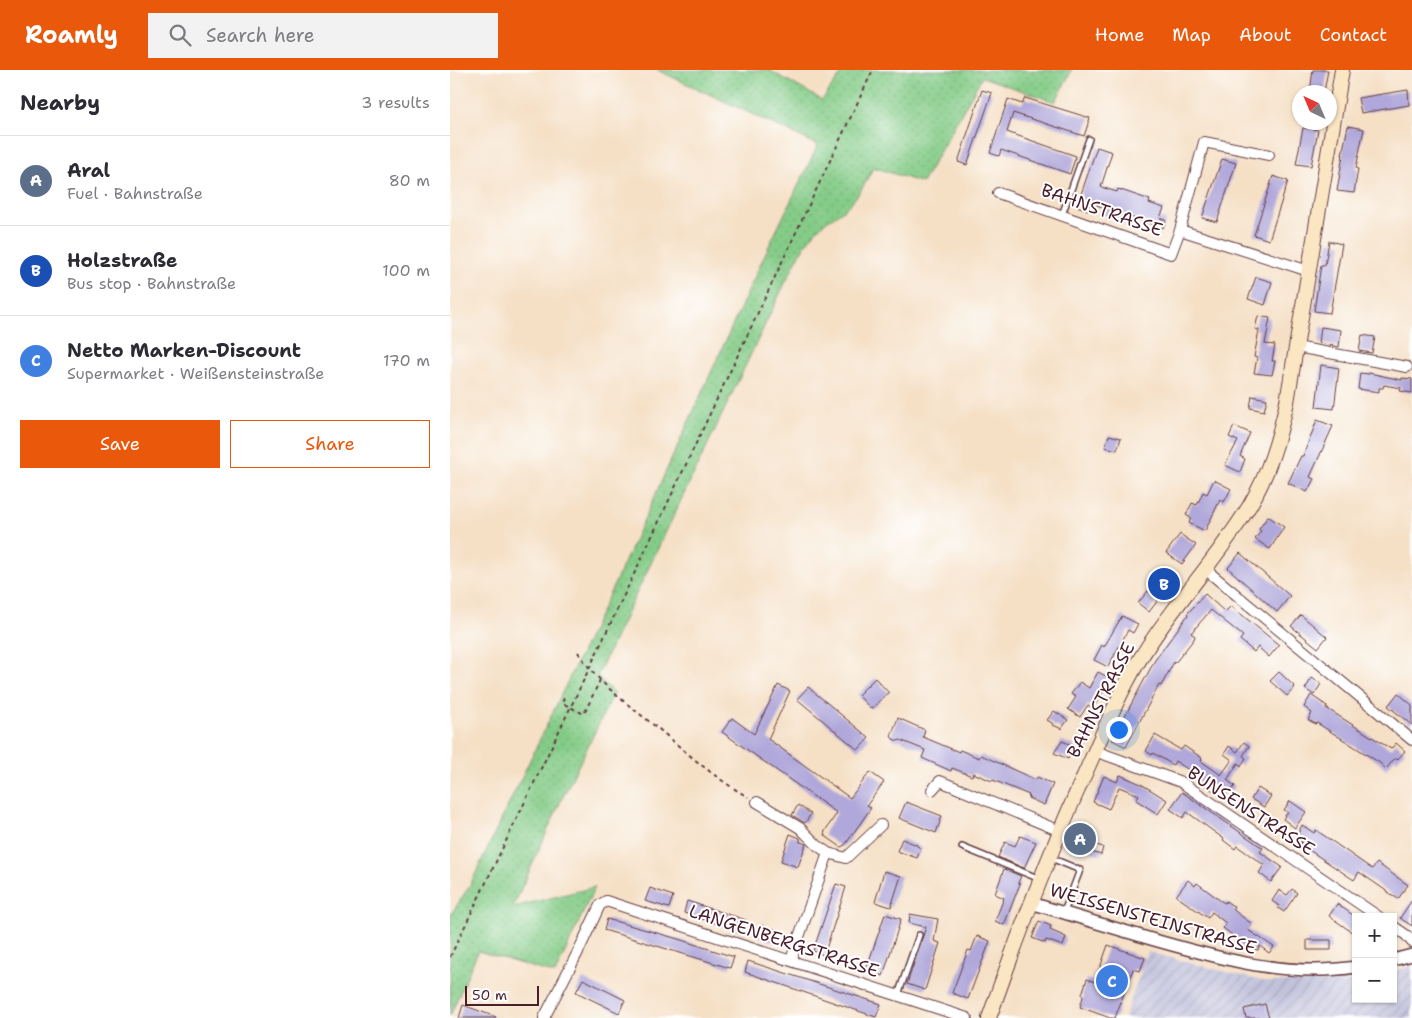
<!DOCTYPE html>
<meta charset="utf-8">
<style>
body{margin:0;font-family:"Shantell Sans",sans-serif;background:#f2f2f3;color:#2b2b33}
.controls{position:absolute;right:15px;bottom:15px;display:grid;overflow:hidden;border-radius:0px;box-shadow:0 1px 4px #0004}
.controls button{width:45px;height:45px;display:grid;place-items:center;padding:0;border:0;border-bottom:1px solid #e1e1e2;background:#fff;color:#2b2b33;font:25px sans-serif}
.compass{position:absolute;left:842px;top:15px;width:45px;height:45px;border-radius:50%;background:#fff;box-shadow:0 1px 4px #0004;rotate:316deg}
.scale{position:absolute;left:15px;bottom:12px;width:74px;box-sizing:border-box;padding-left:5px;border:2px solid #4a1f2b;border-top:0;font-size:14px;line-height:18px;white-space:nowrap;color:#4a1f2b;-webkit-text-stroke:4px #fff;paint-order:stroke}
.you{position:absolute;left:668px;top:659px;width:18px;height:18px;margin:-12px;border:4px solid #fff;border-radius:50%;background:#1a73e8;box-shadow:0 0 0 8px #1a73e833}
.badge{display:grid;place-items:center;width:32px;height:32px;border-radius:50%;background:#ea580c;color:#fff;font-size:16px;font-weight:700}
.pin{position:absolute;translate:-50% -50%;border:2px solid #fff;box-shadow:0 1px 5px #0006}
.list{margin:0;padding:0;list-style:none}
h2{display:flex;justify-content:space-between;align-items:center;height:65px;margin:0;padding:0 20px;font-size:21px}
h2 small{font-size:16px;font-weight:400;color:#7c7c81}
.list li{display:grid;grid-template-columns:32px 1fr auto;gap:15px;align-items:center;box-sizing:border-box;height:90px;padding:0 20px;border-top:1px solid #e1e1e2}
.list b{display:block;font-size:19px;white-space:nowrap}
.list p{margin:0;font-size:16px;white-space:nowrap;color:#7c7c81}
.list em{font-size:16px;font-style:normal;color:#7c7c81}
.actions{display:flex;gap:10px;padding:15px 20px}
.actions a{flex:1;padding:11px 0;border:1px solid #ea580c;border-radius:0px;text-align:center;font-size:18px;color:#ea580c}
.actions .main{background:#ea580c;color:#fff}
.icon{flex:none;width:28px;height:28px;fill:none;stroke:currentColor;stroke-width:2;stroke-linecap:round;stroke-linejoin:round}
.map{position:relative;flex:none;width:962px;height:948px;overflow:hidden}
header{display:flex;align-items:center;gap:30px;box-sizing:border-box;height:70px;padding:0 25px;background:#ea580c;color:#fff}
header strong{font-size:24px}
nav{display:flex;gap:28px;margin-inline-start:auto;font-size:18px}
.search{width:350px;height:45px;background:#f2f2f3;display:flex;align-items:center;gap:12px;box-sizing:border-box;padding:0 18px;border-radius:0px;color:#7c7c81;font-size:19px}
main{display:flex}
aside{flex:1;background:#fff}
.map>svg:first-child{display:block}
.industrial{fill:url(#industrial-furrows)}
.grass{fill:url(#grass-dots);stroke:#68765a}
.building{fill:#b0a8da}
.lines{fill:none;stroke-linecap:round;stroke-linejoin:round}
.service-casing{stroke:#643c42;stroke-width:8}
.minor-casing{stroke:#643c42;stroke-width:12}
.tertiary-casing{stroke:#643c42;stroke-width:14}
.secondary-casing{stroke:#643c42;stroke-width:16}
.path{stroke:#643c42;stroke-width:2;stroke-dasharray:4 4;stroke-linecap:butt}
.service{stroke:#fff;stroke-width:5}
.minor{stroke:#fff;stroke-width:10}
.tertiary{stroke:#fff;stroke-width:11}
.secondary{stroke:#fbe6c4;stroke-width:14}
.labels{text-anchor:middle;dominant-baseline:central;stroke-width:4;stroke-linejoin:round;paint-order:stroke}
.street-label{font-size:18px;fill:#4a1f2b;stroke:#fff}
</style>
<header>
<strong>Roamly</strong>
<div class="search"><svg class="icon" aria-label="search" viewBox="0 0 24 24"><circle cx="10" cy="10" r="6"/><path d="M15 15l6 6"/></svg>Search here</div>
<nav><a>Home</a><a>Map</a><a>About</a><a>Contact</a></nav>
</header>
<main>
<aside>
<h2>Nearby<small>3 results</small></h2>
<ul class="list">
<li><span class="badge" style="background:#5c6f8a">A</span><div><b>Aral</b><p>Fuel · Bahnstraße</p></div><em>80 m</em></li>
<li><span class="badge" style="background:#1a4fb4">B</span><div><b>Holzstraße</b><p>Bus stop · Bahnstraße</p></div><em>100 m</em></li>
<li><span class="badge" style="background:#3f7fe0">C</span><div><b>Netto Marken-Discount</b><p>Supermarket · Weißensteinstraße</p></div><em>170 m</em></li>
</ul>
<div class="actions"><a class="main">Save</a><a>Share</a></div>
</aside>
<div class="map">
<svg width="962" height="948" viewBox="0 0 962 948">
<defs>
<pattern id="industrial-furrows" width="10" height="10" patternUnits="userSpaceOnUse" patternTransform="scale(1.25)"><rect width="10" height="10" fill="#c2c2dc"/><path d="M-1 1l2-2M0 10L10 0M9 11l2-2" fill="none" stroke="#a8a6bd"/></pattern>
<pattern id="grass-dots" width="8" height="8" patternUnits="userSpaceOnUse" patternTransform="scale(1.25)"><rect width="8" height="8" fill="#85cc88"/><path d="M2 2h.1M6 6h.1" fill="none" stroke="#74af76" stroke-width="1.8" stroke-linecap="round"/></pattern>
</defs>
<rect width="100%" height="100%" fill="#fff"/>
<filter id="ink" filterUnits="userSpaceOnUse"><feTurbulence type="fractalNoise" baseFrequency=".02" numOctaves="2"/><feDisplacementMap in="SourceGraphic" scale="10" xChannelSelector="R" yChannelSelector="G"/><feConvolveMatrix kernelMatrix="1 2 1 2 8 2 1 2 1" color-interpolation-filters="sRGB"/></filter>
<filter id="wash" filterUnits="userSpaceOnUse"><feTurbulence type="fractalNoise" baseFrequency=".0096" numOctaves="4" result="noise"/><feDisplacementMap in="SourceGraphic" scale="20" xChannelSelector="R" yChannelSelector="G"/><feGaussianBlur stdDeviation="1.12" result="paint"/><feColorMatrix in="noise" values="0 0 0 0 0 0 0 0 0 0 0 0 0 0 0 0 0 1.4 0 .05"/><feComposite in="paint" operator="in"/></filter>
<g filter="url(#wash)">
<rect width="100%" height="100%" fill="#f5e0c6"/>
<!-- industrial -->
<path class="industrial" d="M 698,882 L 816,912 L 900,912 L 906,910 L 906,929 L 943,929 L 943,901 L 962,896 L 962,948 L 674,948 Z"/>
<!-- grass -->
<path class="grass" d="M 207,0 L 319,0 L 372,30 L 394,0 L 622,0 L 605,32 L 532,7 L 472,113 L 423,97 C 417,113 406,130 392,141 C 385,147 376,150 370,157 C 354,172 345,194 335,213 L 147,606 L 164,623 L 109,735 L 63,837 L 145,817 L 105,904 L 28,881 L 0,946 L 0,846 L 20,815 L 170,502 L 316,182 L 368,75 Z"/>
<g id="blocks">
<!-- building -->
<path class="building" d="M 863,0 L 878,0 L 874,22 L 860,22 Z
M 532,20 L 542,23 L 517,95 L 508,92 Z
M 958,20 L 959,35 L 911,43 L 908,28 Z
M 575,28 L 640,48 L 634,66 L 563,43 L 557,62 L 626,86 L 620,104 L 551,80 L 549,86 L 540,83 L 558,29 L 572,34 Z
M 898,56 L 914,59 L 906,98 L 908,99 L 904,123 L 887,121 L 893,85 L 892,85 Z
M 853,58 L 868,60 L 861,96 L 846,94 Z
M 647,77 L 662,82 L 651,117 L 667,122 L 668,119 L 700,130 L 699,133 L 714,138 L 710,148 L 716,150 L 713,158 L 677,146 L 675,152 L 654,145 L 657,139 L 641,133 L 638,140 L 627,136 Z
M 772,89 L 786,93 L 767,152 L 752,148 Z
M 823,106 L 838,111 L 819,170 L 804,165 Z
M 879,171 L 892,174 L 880,243 L 864,241 L 871,195 L 875,195 Z
M 806,207 L 822,212 L 815,235 L 798,229 Z
M 808,246 L 820,248 L 815,274 L 825,275 L 822,291 L 825,291 L 822,305 L 804,303 L 807,288 L 804,287 L 809,260 L 805,259 Z
M 871,257 L 891,260 L 889,277 L 869,273 Z
M 912,265 L 925,267 L 922,283 L 909,281 Z
M 871,295 L 889,298 L 884,339 L 866,337 Z
M 910,303 L 919,304 L 919,303 L 952,310 L 952,308 L 962,309 L 962,323 L 950,321 L 951,318 L 934,315 L 933,318 L 929,318 L 929,322 L 908,319 Z
M 802,326 L 817,329 L 814,341 L 800,338 Z
M 867,350 L 883,356 L 860,407 L 864,409 L 857,422 L 838,413 L 851,386 L 853,386 Z
M 784,356 L 800,363 L 790,386 L 795,389 L 790,402 L 775,395 L 788,371 L 779,367 Z
M 659,365 L 671,368 L 667,380 L 655,377 Z
M 764,410 L 781,419 L 774,432 L 770,430 L 755,461 L 739,453 L 741,448 L 736,445 L 742,433 L 747,435 L 753,422 L 757,424 Z
M 818,446 L 834,457 L 820,479 L 805,469 L 811,461 L 809,459 Z
M 730,464 L 746,475 L 732,494 L 716,483 Z
M 790,483 L 840,526 L 827,542 L 778,498 Z
M 698,521 L 709,529 L 699,542 L 688,533 Z
M 755,524 L 775,542 L 781,536 L 829,575 L 819,587 L 808,577 L 804,582 L 790,570 L 793,566 L 761,540 L 741,563 L 745,566 L 744,569 L 725,593 L 724,592 L 711,616 L 709,615 L 676,677 L 662,670 L 705,590 L 738,545 L 737,544 Z
M 851,545 L 877,567 L 868,578 L 841,556 Z
M 672,546 L 688,554 L 683,563 L 678,560 L 658,597 L 644,590 L 652,575 L 654,577 Z
M 648,602 L 660,608 L 643,638 L 638,635 L 630,647 L 618,639 L 626,627 L 621,624 L 630,612 L 639,618 Z
M 829,602 L 845,617 L 837,626 L 820,611 Z
M 425,608 L 439,623 L 433,627 L 423,638 L 420,638 L 408,625 Z
M 862,608 L 871,614 L 864,625 L 855,619 Z
M 328,615 L 340,621 L 318,669 L 400,728 L 420,702 L 434,712 L 417,735 L 421,738 L 395,775 L 391,777 L 374,765 L 375,761 L 387,743 L 272,662 L 282,648 L 304,664 Z
M 358,617 L 419,668 L 408,680 L 347,629 Z
M 948,623 L 962,635 L 962,655 L 938,636 Z
M 861,625 L 877,636 L 876,638 L 941,679 L 946,673 L 955,681 L 947,690 L 945,688 L 936,699 L 930,693 L 897,672 L 867,653 L 866,654 L 858,650 L 862,643 L 854,637 Z
M 604,641 L 618,650 L 611,659 L 606,656 L 603,656 L 602,653 L 597,650 Z
M 448,648 L 475,660 L 473,667 L 509,682 L 510,680 L 529,688 L 531,685 L 586,710 L 587,707 L 603,714 L 594,735 L 578,728 L 579,725 L 543,710 L 542,711 L 523,703 L 522,706 L 502,698 L 501,701 L 472,688 L 475,680 L 450,670 L 448,671 L 443,669 L 441,666 Z
M 705,665 L 731,680 L 734,676 L 752,688 L 751,691 L 771,705 L 782,690 L 774,684 L 779,676 L 787,682 L 794,672 L 799,676 L 793,686 L 796,688 L 791,696 L 788,693 L 777,710 L 785,716 L 780,722 L 775,719 L 771,726 L 747,710 L 750,707 L 725,691 L 723,695 L 703,683 L 702,685 L 696,681 Z
M 612,671 L 624,676 L 618,689 L 604,683 Z
M 670,705 L 691,714 L 717,730 L 708,744 L 686,730 L 689,725 L 669,717 L 659,739 L 643,732 L 654,706 L 667,712 Z
M 808,718 L 821,726 L 814,737 L 801,729 Z
M 732,722 L 813,778 L 810,782 L 832,797 L 821,812 L 809,803 L 814,795 L 787,776 L 785,779 L 773,770 L 774,769 L 737,742 L 733,748 L 720,739 Z
M 840,731 L 856,742 L 845,758 L 833,749 L 838,742 L 834,740 Z
M 456,732 L 492,746 L 486,763 L 449,748 Z
M 348,735 L 361,744 L 355,753 L 342,745 Z
M 852,755 L 864,763 L 866,760 L 922,799 L 927,793 L 958,815 L 948,829 L 909,802 L 904,810 L 850,774 L 852,772 L 846,768 Z
M 340,764 L 350,768 L 350,772 L 356,774 L 348,797 L 331,791 Z
M 570,766 L 586,772 L 574,798 L 548,787 L 555,772 L 565,776 Z
M 452,769 L 467,775 L 467,776 L 471,778 L 467,788 L 447,781 Z
M 643,774 L 653,777 L 651,785 L 641,782 Z
M 554,799 L 571,806 L 568,813 L 570,814 L 554,855 L 545,851 L 554,828 L 545,824 Z
M 434,801 L 451,806 L 441,837 L 425,832 Z
M 738,810 L 745,816 L 747,813 L 771,831 L 775,833 L 776,831 L 784,837 L 783,839 L 786,842 L 802,854 L 798,860 L 824,877 L 819,883 L 810,876 L 808,880 L 787,876 L 790,871 L 773,858 L 777,854 L 762,842 L 758,848 L 726,826 Z
M 386,814 L 396,817 L 374,885 L 363,881 Z
M 200,818 L 223,826 L 219,838 L 195,831 Z
M 842,819 L 847,823 L 834,842 L 828,838 L 829,836 L 822,831 L 829,820 L 837,825 Z
M 962,830 L 962,856 L 950,848 Z
M 237,831 L 296,850 L 293,862 L 234,843 Z
M 887,834 L 906,847 L 906,865 L 879,846 Z
M 435,844 L 451,849 L 433,906 L 416,900 Z
M 460,844 L 488,849 L 484,871 L 490,873 L 475,920 L 457,914 L 476,857 L 459,853 Z
M 157,849 L 225,868 L 284,887 L 280,898 L 154,860 Z
M 589,851 L 601,856 L 600,860 L 616,867 L 613,876 L 596,870 L 595,873 L 582,868 Z
M 311,855 L 333,862 L 329,874 L 307,866 Z
M 527,866 L 540,871 L 518,929 L 502,923 L 518,880 L 521,881 Z
M 857,870 L 881,870 L 881,880 L 857,880 Z
M 658,875 L 695,888 L 690,901 L 683,899 L 665,948 L 660,948 L 630,937 L 633,927 L 632,924 L 637,909 L 645,912 Z
M 298,891 L 431,934 L 426,947 L 295,902 Z
M 133,909 L 175,930 L 169,943 L 126,922 Z
M 815,934 L 819,948 L 796,948 L 794,939 Z
M 13,935 L 46,947 L 45,948 L 9,948 Z"/>
</g>
</g>
<g filter="url(#ink)">
<use href="#blocks" fill-opacity="0" stroke="#643c42" stroke-width="1"/>
<g class="lines">
<defs>
<path id="service" d="M 612,145 L 639,69
M 512,777 L 590,809
M 601,788 L 630,800 L 614,842
M 448,925 L 469,865"/>
<path id="minor" d="M 548,123 L 721,184 L 730,160 L 859,201
M 730,160 L 754,72 L 819,85
M 846,277 L 957,297
M 755,499 L 962,670
M 645,681 L 731,712 L 929,847
M 482,720 L 490,711 L 610,761
M 307,732 L 350,758 L 367,775 L 378,783
M 943,856 L 956,865 L 962,872
M 341,890 L 378,783 L 396,788 L 431,755
M 94,948 L 129,880 L 150,835 L 156,831 L 517,948"/>
<path id="tertiary" d="M 581,833 C 620,845 661,857 701,869 C 768,888 835,908 906,897
M 943,890 L 962,885"/>
<path id="secondary" d="M 539,948 C 570,860 603,773 642,688 C 653,662 664,636 677,612 C 710,548 763,497 800,435 C 819,403 829,368 837,332 L 892,0"/>
</defs>
<!-- service casing -->
<use href="#service" class="service-casing"/>
<!-- minor casing -->
<use href="#minor" class="minor-casing"/>
<!-- tertiary casing -->
<use href="#tertiary" class="tertiary-casing"/>
<!-- secondary casing -->
<use href="#secondary" class="secondary-casing"/>
<!-- path -->
<path class="path" d="M 128,582 C 148,614 180,636 210,660 C 238,684 266,709 298,727
M 114,628 L 112,633 L 134,644 L 150,610
M 0,887 L 139,599 L 423,0"/>
<!-- service -->
<use href="#service" class="service"/>
<!-- minor -->
<use href="#minor" class="minor"/>
<!-- tertiary -->
<use href="#tertiary" class="tertiary"/>
<!-- secondary -->
<use href="#secondary" class="secondary"/>
</g>
</g>
<g class="labels">
<!-- street labels -->
<g class="street-label">
<text transform="translate(652 140) rotate(19)">BAHNSTRASSE</text>
<text transform="translate(651 630) rotate(-63)">BAHNSTRASSE</text>
<text transform="translate(801 741) rotate(33)">BUNSENSTRASSE</text>
<text transform="translate(703 849) rotate(16)">WEISSENSTEINSTRASSE</text>
<text transform="translate(334 871) rotate(18)">LANGENBERGSTRASSE</text>
</g>
</g>
</svg>
<div class="controls">
<button>+</button>
<button>−</button>
</div>
<svg class="compass" viewBox="-18 -18 36 36"><path d="M0-13l5 13h-10z" fill="#e53935"/><path d="M0 13l5-13h-10z" fill="#7c7c81"/></svg>
<div class="scale">50 m</div>
<div class="you"></div>
<div class="pin badge" style="left:630px;top:769px;background:#5c6f8a">A</div>
<div class="pin badge" style="left:714px;top:514px;background:#1a4fb4">B</div>
<div class="pin badge" style="left:662px;top:911px;background:#3f7fe0">C</div>
</div>
</main>
